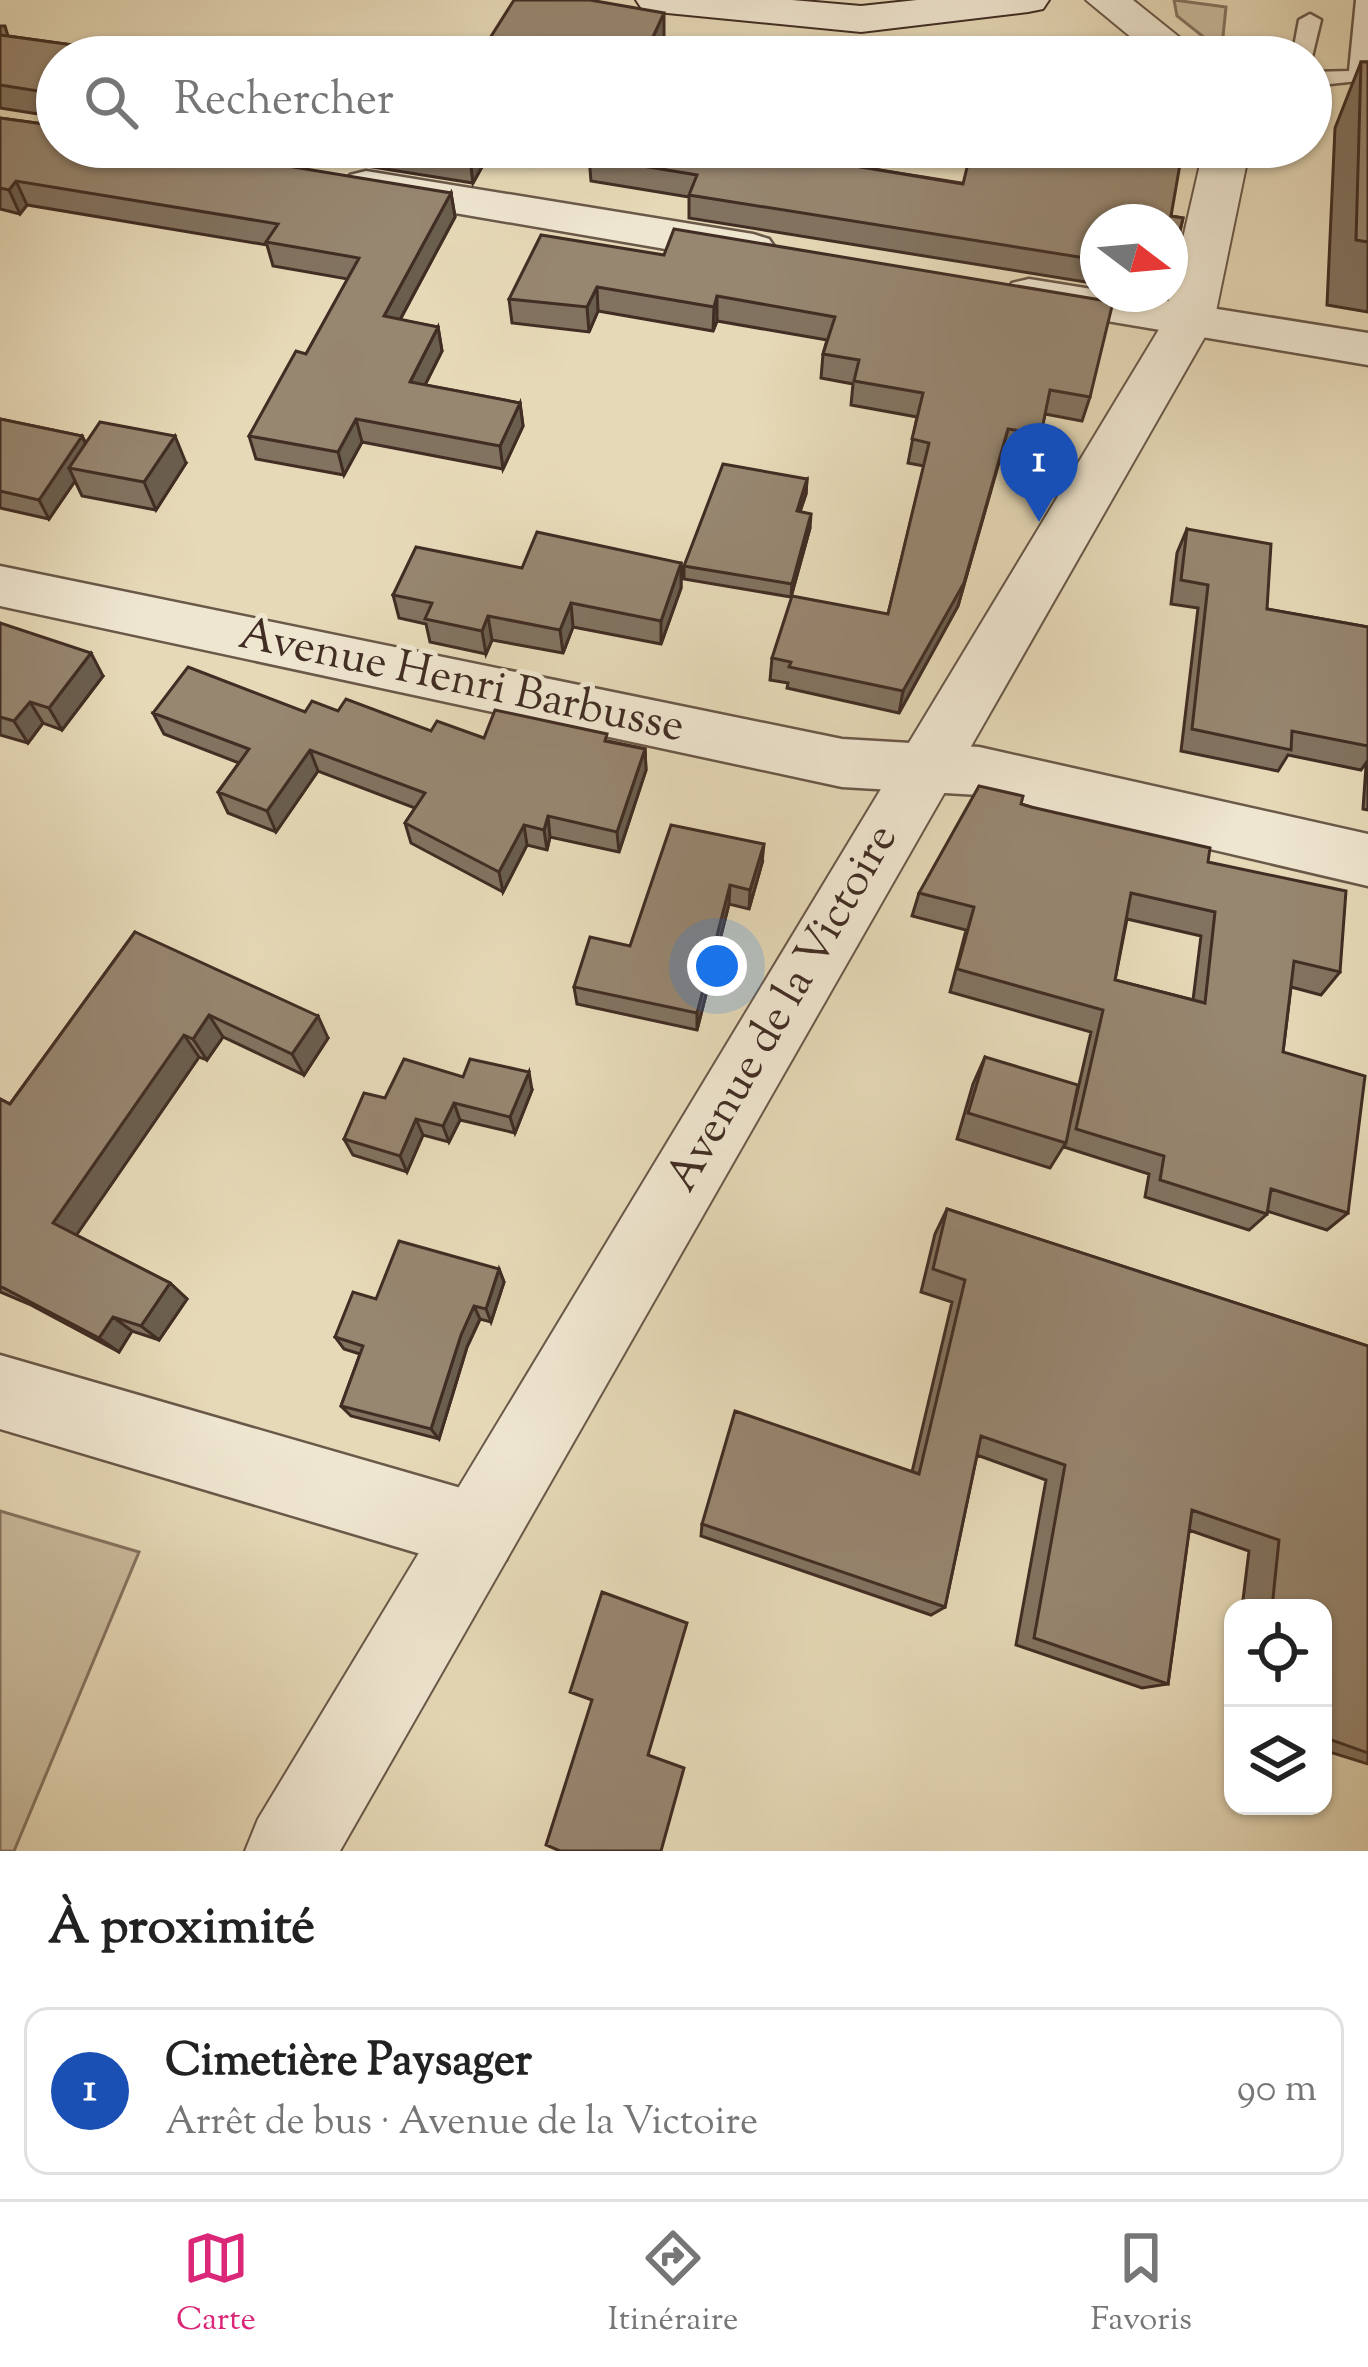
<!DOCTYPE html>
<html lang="fr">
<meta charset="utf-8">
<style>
body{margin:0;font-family:"Sorts Mill Goudy",serif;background:#f6f6f6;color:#222}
.controls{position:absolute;right:36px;bottom:36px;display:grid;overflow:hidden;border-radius:24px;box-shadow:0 3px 9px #0004}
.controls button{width:108px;height:108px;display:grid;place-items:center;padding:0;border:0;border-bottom:3px solid #e0e0e0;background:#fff;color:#222;font:60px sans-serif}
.compass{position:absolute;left:1080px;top:204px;width:108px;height:108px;border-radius:50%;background:#fff;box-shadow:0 3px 9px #0004;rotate:106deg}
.you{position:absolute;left:717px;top:966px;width:42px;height:42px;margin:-30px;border:9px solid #fff;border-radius:50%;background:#1a73e8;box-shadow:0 0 0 18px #1a73e833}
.badge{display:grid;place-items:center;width:78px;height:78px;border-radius:50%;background:#db2777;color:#fff;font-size:39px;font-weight:700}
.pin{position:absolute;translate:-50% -99px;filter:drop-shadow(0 3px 6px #0008)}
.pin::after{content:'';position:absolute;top:63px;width:42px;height:36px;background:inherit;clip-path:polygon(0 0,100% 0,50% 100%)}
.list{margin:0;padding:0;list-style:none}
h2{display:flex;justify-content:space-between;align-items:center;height:156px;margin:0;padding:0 48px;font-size:51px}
h2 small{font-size:39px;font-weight:400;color:#767676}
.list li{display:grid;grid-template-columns:78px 1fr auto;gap:36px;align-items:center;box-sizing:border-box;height:168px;margin:0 24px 24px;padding:0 24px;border:3px solid #e0e0e0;border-radius:24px}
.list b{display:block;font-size:45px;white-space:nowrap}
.list p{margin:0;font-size:39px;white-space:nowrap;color:#767676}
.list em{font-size:39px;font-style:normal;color:#767676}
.icon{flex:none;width:66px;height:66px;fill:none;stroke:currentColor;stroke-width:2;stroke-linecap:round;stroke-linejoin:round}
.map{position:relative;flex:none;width:1368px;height:1851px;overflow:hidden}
.search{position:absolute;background:#fff;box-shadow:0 3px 9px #0004;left:36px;right:36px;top:36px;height:132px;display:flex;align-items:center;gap:30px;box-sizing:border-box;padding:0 42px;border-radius:66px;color:#767676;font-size:45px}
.sheet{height:348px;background:#fff}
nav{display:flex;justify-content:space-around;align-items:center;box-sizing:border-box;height:168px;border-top:3px solid #e0e0e0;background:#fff;font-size:33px;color:#767676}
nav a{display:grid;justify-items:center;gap:6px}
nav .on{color:#db2777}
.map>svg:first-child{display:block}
.green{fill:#cabc9e;stroke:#867461;stroke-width:3}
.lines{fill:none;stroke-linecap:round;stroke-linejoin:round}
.service-casing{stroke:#6a5849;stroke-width:5}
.minor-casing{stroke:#6a5849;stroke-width:5}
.tertiary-casing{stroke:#6a5849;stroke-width:4}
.secondary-casing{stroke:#412d24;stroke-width:4}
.service{fill:#efe6d0;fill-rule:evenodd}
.minor{fill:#efe6d0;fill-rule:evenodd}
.tertiary{fill:#efe6d0;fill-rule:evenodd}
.secondary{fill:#efe6d0;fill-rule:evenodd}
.wall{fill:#827360;stroke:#412d24;stroke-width:3;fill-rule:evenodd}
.shaded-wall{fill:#6a5e4e;stroke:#412d24;stroke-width:3}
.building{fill:#978670;stroke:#412d24;stroke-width:3;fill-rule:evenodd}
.labels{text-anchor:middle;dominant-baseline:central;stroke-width:10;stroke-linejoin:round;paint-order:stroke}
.street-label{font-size:45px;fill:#412d24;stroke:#efe6d0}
</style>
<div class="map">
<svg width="1368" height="1851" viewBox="0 0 1368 1851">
<rect width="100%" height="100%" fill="#e6d9b7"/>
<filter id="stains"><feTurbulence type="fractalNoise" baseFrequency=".00167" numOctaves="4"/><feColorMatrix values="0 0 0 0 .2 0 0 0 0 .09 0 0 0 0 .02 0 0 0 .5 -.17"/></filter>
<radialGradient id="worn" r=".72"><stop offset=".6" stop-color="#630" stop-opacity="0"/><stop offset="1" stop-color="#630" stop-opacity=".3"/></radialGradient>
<!-- green -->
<path class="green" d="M 1174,0 L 1226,7 L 1223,36 L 1228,42 L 1277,57 L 1229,57 L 1177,16 Z
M 0,1511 L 139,1552 L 14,1851 L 0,1851 Z"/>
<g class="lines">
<defs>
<path id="service" d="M 1356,0 L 1368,0 L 1368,80 L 1311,86 L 1311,72 L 1349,71 Z
M 1310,14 L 1321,20 L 1311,61 L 1292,57 L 1299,20 Z"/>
<path id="minor" d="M 366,171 L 753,234 L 769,239 L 776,249 L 769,259 L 753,264 L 350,195 L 344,185 L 350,175 Z
M 1029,279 L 1368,333 L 1368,365 L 1012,305 L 1005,294 L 1012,283 Z
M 0,566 L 842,739 L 979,747 L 1368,834 L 1368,886 L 979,795 L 842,787 L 0,606 Z
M 0,1355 L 478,1493 L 506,1504 L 517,1532 L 506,1560 L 478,1571 L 0,1429 Z"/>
<path id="tertiary" d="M 1086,0 L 1133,0 L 1204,57 L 1155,57 Z
M 1204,147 L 1250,147 L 1214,321 L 340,1851 L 245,1851 L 258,1819 L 1164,321 Z"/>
<path id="secondary" d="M 636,0 L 792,0 L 861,6 L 917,0 L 1049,0 L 1043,9 L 1028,12 L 861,32 L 657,12 L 642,9 Z"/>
</defs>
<!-- service casing -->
<use href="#service" class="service-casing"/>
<!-- minor casing -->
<use href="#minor" class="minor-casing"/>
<!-- tertiary casing -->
<use href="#tertiary" class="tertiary-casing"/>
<!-- secondary casing -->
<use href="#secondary" class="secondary-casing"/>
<!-- service -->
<use href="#service" class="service"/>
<!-- minor -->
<use href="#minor" class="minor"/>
<!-- tertiary -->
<use href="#tertiary" class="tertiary"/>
<!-- secondary -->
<use href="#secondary" class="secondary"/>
</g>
<!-- wall -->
<path class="wall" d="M 0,26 L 5,26 L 8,36 L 138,54 L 57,147 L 451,193 L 455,217 L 400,320 L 438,327 L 442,351 L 425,385 L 520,403 L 523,426 L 503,469 L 362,442 L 344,475 L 256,459 L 249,436 L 306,354 L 348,279 L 273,266 L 267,245 L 27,205 L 20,214 L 0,209 L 0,118 L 51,125 L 51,116 L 0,108 Z
M 1361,62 L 1368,62 L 1368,312 L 1327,305 L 1335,128 Z
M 248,147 L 493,147 L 473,183 Z
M 589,157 L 848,165 L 1183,218 L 1170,276 L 1170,222 L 1098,222 L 1098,284 L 689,218 L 689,197 L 591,181 Z
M 664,255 L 1090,397 L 1082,421 L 1045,414 L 1035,458 L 1002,452 L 958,606 L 899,713 L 787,688 L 788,683 L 770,680 L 772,658 L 888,614 L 924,466 L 908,463 L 917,417 L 851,405 L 853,384 L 821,378 L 823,354 L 827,340 L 717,321 L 713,331 L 598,311 L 589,332 L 512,323 L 509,299 Z
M 0,419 L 82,436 L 86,443 L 186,463 L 156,510 L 82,496 L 75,481 L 49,519 L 0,508 Z
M 807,479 L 806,494 L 800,512 L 810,528 L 791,597 L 684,579 L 684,566 Z
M 1187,529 L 1267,609 L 1368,627 L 1368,760 L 1361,770 L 1288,755 L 1278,771 L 1181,751 L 1198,608 L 1171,604 L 1177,553 Z
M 681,563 L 681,588 L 661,644 L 573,627 L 563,653 L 492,640 L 486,654 L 430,642 L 426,624 L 399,618 L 393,595 L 522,568 Z
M 0,623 L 103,676 L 62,730 L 43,723 L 28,743 L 0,735 Z
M 338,711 L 431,731 L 484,738 L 608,741 L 645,749 L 646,770 L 619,852 L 550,837 L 547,850 L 527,845 L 503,892 L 411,843 L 405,823 L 415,808 L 318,771 L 276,832 L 228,813 L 218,792 L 239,763 L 164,734 L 153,713 Z
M 1368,763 L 1368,810 L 1363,809 L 1366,766 Z
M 1021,804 L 1208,862 L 1340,972 L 1321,995 L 1291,987 L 1283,1052 L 1348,1213 L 1327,1230 L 1267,1211 L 1267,1214 L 1249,1230 L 1145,1197 L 1149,1174 L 1064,1147 L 1065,1144 L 1050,1168 L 957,1139 L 973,1084 L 985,1057 L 1072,1115 L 1091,1032 L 950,992 L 966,930 L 912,916 L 919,893 ZM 1127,919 L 1201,936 L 1193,1000 L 1115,980 Z
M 762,863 L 749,909 L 729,904 L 697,1030 L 577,1004 L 574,987 L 630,946 Z
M 135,932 L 328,1038 L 304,1075 L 223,1037 L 207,1060 L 199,1057 L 76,1235 L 170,1283 L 187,1299 L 159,1340 L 132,1331 L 119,1352 L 29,1304 L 0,1292 L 0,1099 L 10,1104 Z
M 463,1077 L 532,1090 L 515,1133 L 460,1120 L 449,1142 L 423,1135 L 407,1172 L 353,1155 L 344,1139 L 385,1098 Z
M 947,1209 L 1368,1346 L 1368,1764 L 1323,1750 L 1323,1608 L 1242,1608 L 1249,1551 L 1189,1530 L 1168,1684 L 1142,1688 L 1016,1645 L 1046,1480 L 977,1455 L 945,1607 L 931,1615 L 701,1536 L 702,1524 L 912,1472 L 952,1302 L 921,1292 L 935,1234 Z
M 499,1269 L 504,1282 L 491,1322 L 480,1319 L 467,1347 L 439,1439 L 351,1416 L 341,1406 L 360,1354 L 344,1349 L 335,1337 L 376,1299 Z
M 1233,1688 L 1233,1719 L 1229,1718 Z"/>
<!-- shaded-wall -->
<path class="shaded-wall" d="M 664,13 L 664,38 L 655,57 L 652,39 Z
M 667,41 L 667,57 L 660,57 Z
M 477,147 L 493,147 L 473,183 L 470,159 Z
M 849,147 L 854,147 L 841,188 L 843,164 Z
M 16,181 L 27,205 L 20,214 L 9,190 Z
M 451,193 L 455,217 L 389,340 L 384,316 Z
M 597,287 L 598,311 L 589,332 L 587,307 Z
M 717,296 L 717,321 L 713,331 L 714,307 Z
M 438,327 L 442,351 L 415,405 L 410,382 Z
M 520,403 L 523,426 L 503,469 L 500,446 Z
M 356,419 L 362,442 L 344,475 L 338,452 Z
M 1008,429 L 958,606 L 899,713 L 903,691 Z
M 82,436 L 91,456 L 69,468 L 75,481 L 49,519 L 39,500 Z
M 175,436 L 186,463 L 156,510 L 144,482 Z
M 807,479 L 806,494 L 795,525 L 797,511 Z
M 811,514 L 810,528 L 791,597 L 792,584 Z
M 681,563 L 681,588 L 661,644 L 661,621 Z
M 571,603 L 573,627 L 563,653 L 560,630 Z
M 488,616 L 492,640 L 486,654 L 482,631 Z
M 91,653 L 103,676 L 62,730 L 49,708 Z
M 30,702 L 43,723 L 28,743 L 14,721 Z
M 645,749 L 646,770 L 619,852 L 617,832 Z
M 310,750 L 318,771 L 276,832 L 267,811 Z
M 548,816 L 550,837 L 547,850 L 544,830 Z
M 524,825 L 527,845 L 503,892 L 499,872 Z
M 764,844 L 762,863 L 749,909 L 750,890 Z
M 730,885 L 729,904 L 697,1030 L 697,1013 Z
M 209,1015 L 223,1037 L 207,1060 L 193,1039 Z
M 318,1016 L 328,1038 L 304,1075 L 292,1054 Z
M 184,1035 L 199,1057 L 73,1240 L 53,1223 Z
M 529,1072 L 532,1090 L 515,1133 L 510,1117 Z
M 454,1103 L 460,1120 L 449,1142 L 443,1126 Z
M 416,1119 L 423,1135 L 407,1172 L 400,1156 Z
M 499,1269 L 504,1282 L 491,1322 L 486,1309 Z
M 170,1283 L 187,1299 L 159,1340 L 141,1326 Z
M 474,1306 L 480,1319 L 467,1347 L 439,1439 L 431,1429 L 461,1335 Z
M 113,1317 L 132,1331 L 119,1352 L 99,1338 Z"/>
<!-- building -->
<path class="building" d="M 514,0 L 590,0 L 664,13 L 652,39 L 667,41 L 660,57 L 478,57 Z
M 0,35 L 138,54 L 146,45 L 221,57 L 57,57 L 57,147 L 172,147 L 451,193 L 384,316 L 438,327 L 410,382 L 520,403 L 500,446 L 356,419 L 338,452 L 249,436 L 296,351 L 306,354 L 359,258 L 266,242 L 278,224 L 16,181 L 9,190 L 0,188 L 0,118 L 51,125 L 51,93 L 0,85 Z
M 1361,62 L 1368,62 L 1368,242 L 1356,240 Z
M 393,147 L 477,147 L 470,159 Z
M 594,147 L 849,147 L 843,164 L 963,184 L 972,147 L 1183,147 L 1171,216 L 1183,218 L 1170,272 L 1170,222 L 1098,222 L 1098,260 L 689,195 L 697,175 L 589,157 Z
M 674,229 L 1113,302 L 1090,397 L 1050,390 L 1041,434 L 1008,429 L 964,583 L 903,691 L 789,667 L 791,662 L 772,658 L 792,596 L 888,614 L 929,443 L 912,439 L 923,393 L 854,381 L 859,360 L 823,354 L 835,317 L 717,296 L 714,307 L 597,287 L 587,307 L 509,299 L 541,235 L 664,255 Z
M 0,419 L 82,436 L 39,500 L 0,491 Z
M 100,422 L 175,436 L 144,482 L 69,468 Z
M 723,464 L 807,479 L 797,511 L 811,514 L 792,584 L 684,566 Z
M 1187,529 L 1271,544 L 1267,609 L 1368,627 L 1368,746 L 1292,731 L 1291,750 L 1192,729 L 1208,585 L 1181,580 Z
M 537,532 L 681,563 L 661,621 L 571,603 L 560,630 L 488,616 L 482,631 L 425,619 L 432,603 L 393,595 L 416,547 L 522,568 Z
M 0,623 L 91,653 L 49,708 L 30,702 L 14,721 L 0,717 Z
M 188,667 L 305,712 L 312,701 L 338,711 L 346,699 L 431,731 L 437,721 L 484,738 L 495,710 L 607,734 L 605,741 L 645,749 L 617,832 L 548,816 L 544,830 L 524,825 L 499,872 L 405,823 L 425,793 L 310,750 L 267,811 L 218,792 L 249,749 L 153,713 Z
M 979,786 L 1023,796 L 1021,804 L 1031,807 L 1210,848 L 1208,862 L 1346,891 L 1340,972 L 1294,961 L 1283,1052 L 1365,1076 L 1348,1213 L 1271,1189 L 1267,1214 L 1160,1180 L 1164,1156 L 1076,1129 L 1103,1010 L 957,969 L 974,907 L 919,893 ZM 1131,893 L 1215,912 L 1205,1003 L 1115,980 Z
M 671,825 L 764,844 L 750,890 L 730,885 L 697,1013 L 574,987 L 590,937 L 630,946 Z
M 135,932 L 318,1016 L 292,1054 L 209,1015 L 193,1039 L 184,1035 L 53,1223 L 170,1283 L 141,1326 L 113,1317 L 99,1338 L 0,1286 L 0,1099 L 10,1104 Z
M 985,1057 L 1078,1085 L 1066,1143 L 968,1113 Z
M 404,1059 L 463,1077 L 470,1059 L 529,1072 L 510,1117 L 454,1103 L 443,1126 L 416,1119 L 400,1156 L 344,1139 L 364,1093 L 385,1098 Z
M 947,1209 L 1368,1346 L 1368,1753 L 1323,1737 L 1323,1608 L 1272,1608 L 1279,1540 L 1192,1510 L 1168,1684 L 1034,1638 L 1065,1465 L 981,1436 L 945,1607 L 702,1524 L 735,1411 L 919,1474 L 965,1280 L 933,1269 Z
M 399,1241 L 499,1269 L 486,1309 L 474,1306 L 461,1335 L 431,1429 L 341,1406 L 363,1346 L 335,1337 L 353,1292 L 376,1299 Z
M 602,1592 L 687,1623 L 648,1755 L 684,1768 L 661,1851 L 560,1851 L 546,1845 L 592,1700 L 570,1692 Z"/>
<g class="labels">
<!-- street labels -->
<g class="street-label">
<text transform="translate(461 683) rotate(12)">Avenue Henri Barbusse</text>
<text transform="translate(784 1009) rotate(-60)">Avenue de la Victoire</text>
</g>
</g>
<rect width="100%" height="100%" filter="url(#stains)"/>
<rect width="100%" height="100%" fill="url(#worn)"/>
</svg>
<div class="controls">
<button><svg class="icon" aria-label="locate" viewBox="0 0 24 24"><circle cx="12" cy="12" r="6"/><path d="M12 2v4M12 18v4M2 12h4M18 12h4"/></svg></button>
<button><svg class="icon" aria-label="layers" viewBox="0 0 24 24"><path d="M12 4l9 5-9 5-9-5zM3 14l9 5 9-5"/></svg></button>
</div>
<svg class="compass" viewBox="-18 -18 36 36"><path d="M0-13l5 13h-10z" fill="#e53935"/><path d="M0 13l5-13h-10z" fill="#767676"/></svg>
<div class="you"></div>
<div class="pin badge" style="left:1039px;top:522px;background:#1a4fb4">1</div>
<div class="search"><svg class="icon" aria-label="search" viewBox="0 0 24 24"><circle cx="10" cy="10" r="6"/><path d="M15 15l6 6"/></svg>Rechercher</div>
</div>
<section class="sheet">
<h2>À proximité<small></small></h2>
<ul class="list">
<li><span class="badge" style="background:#1a4fb4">1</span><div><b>Cimetière Paysager</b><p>Arrêt de bus · Avenue de la Victoire</p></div><em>90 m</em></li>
</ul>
</section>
<nav>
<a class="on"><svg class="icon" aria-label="map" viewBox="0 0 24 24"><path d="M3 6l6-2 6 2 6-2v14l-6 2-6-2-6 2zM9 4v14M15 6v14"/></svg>Carte</a>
<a><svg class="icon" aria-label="directions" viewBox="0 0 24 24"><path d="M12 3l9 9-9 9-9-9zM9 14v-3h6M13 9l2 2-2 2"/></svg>Itinéraire</a>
<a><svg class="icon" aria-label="saved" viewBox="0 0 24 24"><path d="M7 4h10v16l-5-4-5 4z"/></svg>Favoris</a>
</nav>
